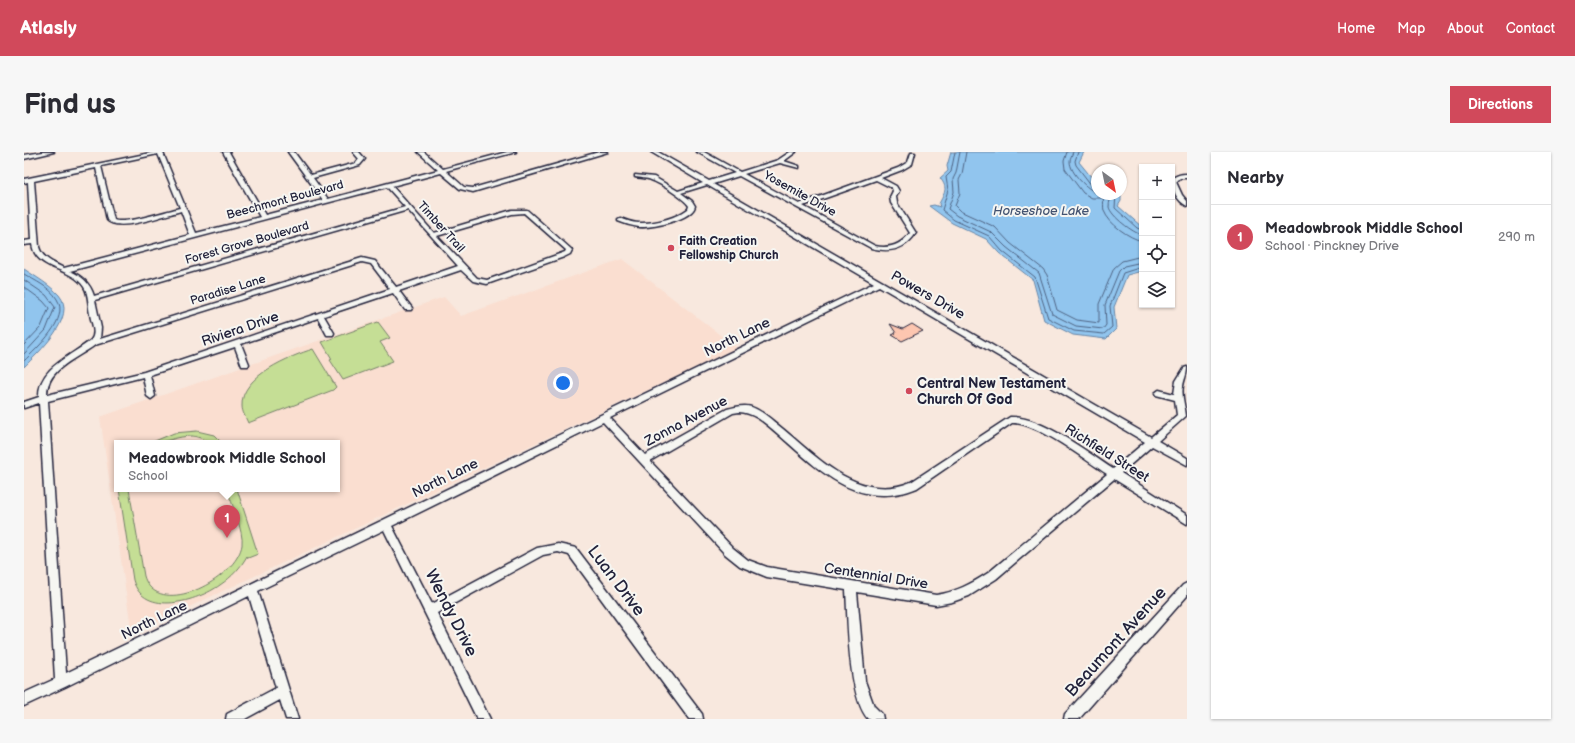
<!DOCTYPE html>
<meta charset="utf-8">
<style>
body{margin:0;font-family:"Balsamiq Sans",sans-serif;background:#f7f7f7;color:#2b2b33}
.controls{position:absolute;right:12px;top:12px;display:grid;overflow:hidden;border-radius:0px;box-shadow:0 1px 3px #0004}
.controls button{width:36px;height:36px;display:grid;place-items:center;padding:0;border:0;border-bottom:1px solid #e1e1e2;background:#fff;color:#2b2b33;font:20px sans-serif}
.compass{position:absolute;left:1067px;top:12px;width:36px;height:36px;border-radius:50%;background:#fff;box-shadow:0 1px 3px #0004;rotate:147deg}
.you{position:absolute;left:539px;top:231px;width:14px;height:14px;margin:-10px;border:3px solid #fff;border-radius:50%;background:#1a73e8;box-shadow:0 0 0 6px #1a73e833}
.badge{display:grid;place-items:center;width:26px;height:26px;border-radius:50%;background:#d1495b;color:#fff;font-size:13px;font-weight:700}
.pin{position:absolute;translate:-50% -33px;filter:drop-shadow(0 1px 2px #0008)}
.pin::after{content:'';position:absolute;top:21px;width:14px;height:12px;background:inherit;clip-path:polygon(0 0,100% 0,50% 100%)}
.popup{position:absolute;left:90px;top:288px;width:226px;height:52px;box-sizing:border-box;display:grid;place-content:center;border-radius:0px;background:#fff;filter:drop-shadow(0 1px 3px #0005);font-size:13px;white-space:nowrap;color:#7c7c81}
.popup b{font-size:15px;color:#2b2b33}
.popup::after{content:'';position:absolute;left:50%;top:100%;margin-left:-8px;border:8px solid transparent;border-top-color:#fff}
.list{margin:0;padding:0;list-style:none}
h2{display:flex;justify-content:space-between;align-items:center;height:52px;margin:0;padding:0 16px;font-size:17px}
h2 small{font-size:13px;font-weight:400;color:#7c7c81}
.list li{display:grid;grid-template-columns:26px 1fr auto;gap:12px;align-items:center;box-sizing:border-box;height:64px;padding:0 16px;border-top:1px solid #e1e1e2}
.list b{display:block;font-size:15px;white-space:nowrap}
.list p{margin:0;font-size:13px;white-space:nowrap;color:#7c7c81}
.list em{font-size:13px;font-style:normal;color:#7c7c81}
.icon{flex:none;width:22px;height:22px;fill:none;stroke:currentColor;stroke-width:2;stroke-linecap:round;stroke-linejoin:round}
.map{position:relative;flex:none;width:1163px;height:567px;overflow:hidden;border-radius:0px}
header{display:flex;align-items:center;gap:24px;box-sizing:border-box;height:56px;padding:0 20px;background:#d1495b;color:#fff}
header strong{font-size:19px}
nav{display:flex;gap:22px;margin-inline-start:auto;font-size:14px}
.intro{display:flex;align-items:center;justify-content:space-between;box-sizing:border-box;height:96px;padding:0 24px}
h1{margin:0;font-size:28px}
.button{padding:10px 18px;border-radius:0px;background:#d1495b;color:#fff;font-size:14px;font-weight:700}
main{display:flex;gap:24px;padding:0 24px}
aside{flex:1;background:#fff;border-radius:0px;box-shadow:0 1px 3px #0004}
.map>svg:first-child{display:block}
.built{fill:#faded0;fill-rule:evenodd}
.green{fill:#c5de95;stroke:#748068}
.water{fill:#91c5ee;stroke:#6584a6}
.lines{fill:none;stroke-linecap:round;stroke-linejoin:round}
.shore{stroke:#4e6383;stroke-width:1}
.building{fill:#fdc6b0;stroke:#22223b}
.minor-casing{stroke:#22223b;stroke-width:3}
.minor{fill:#f6f6f2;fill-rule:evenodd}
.poi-dot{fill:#d1495b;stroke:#f6f6f2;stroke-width:1.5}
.labels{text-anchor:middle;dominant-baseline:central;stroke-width:4;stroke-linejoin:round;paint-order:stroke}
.far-street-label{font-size:12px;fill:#22223b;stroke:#f6f6f2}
.far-poi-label{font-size:12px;font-weight:bold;fill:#22223b;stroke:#f6f6f2;text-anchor:start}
.far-water-label{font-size:13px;font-style:italic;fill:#435371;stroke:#f6f6f2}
.street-label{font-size:14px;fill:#22223b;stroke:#f6f6f2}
.poi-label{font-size:14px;font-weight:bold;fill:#22223b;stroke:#f6f6f2;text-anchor:start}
.near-street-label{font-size:17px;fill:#22223b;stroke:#f6f6f2}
</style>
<header>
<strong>Atlasly</strong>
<nav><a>Home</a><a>Map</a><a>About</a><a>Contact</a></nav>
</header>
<div class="intro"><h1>Find us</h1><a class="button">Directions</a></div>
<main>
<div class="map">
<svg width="1163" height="567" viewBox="0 0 1163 567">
<rect width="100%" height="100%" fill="#f8e8de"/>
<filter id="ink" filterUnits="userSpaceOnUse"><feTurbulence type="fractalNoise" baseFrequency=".025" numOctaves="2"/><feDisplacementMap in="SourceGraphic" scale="8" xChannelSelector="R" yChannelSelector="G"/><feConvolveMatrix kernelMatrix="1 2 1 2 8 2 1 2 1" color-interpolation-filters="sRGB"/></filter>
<g filter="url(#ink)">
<!-- built -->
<path class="built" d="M 598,107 L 713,196 L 108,482 L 76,265 L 420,145 L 437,164 ZM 93,291 L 313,291 L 313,337 L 93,337 Z"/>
<!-- green -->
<path class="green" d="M 354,170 L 366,186 L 356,190 L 369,209 L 319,228 L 306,208 L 308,207 L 298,190 Z
M 289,197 L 312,235 L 309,238 L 224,271 C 222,266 218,260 218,254 C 216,224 267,204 289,197 Z
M 173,279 L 190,283 L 198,291 C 195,291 191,292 189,291 C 181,289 177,285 168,284 C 153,284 141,291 126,291 L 150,281 Z
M 95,337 L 105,337 L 120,424 C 133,468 212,428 218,393 C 220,380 207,350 203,337 L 213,337 L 234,402 L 224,406 L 223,404 C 217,415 208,425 196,433 C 174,449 120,466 109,428 Z"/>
<!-- water -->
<path class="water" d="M 927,0 L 1060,0 L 1055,10 L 1073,32 L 1073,42 L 1094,42 L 1097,44 L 1097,49 L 1094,54 L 1118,75 L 1118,119 L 1103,123 L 1090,155 L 1092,177 L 1082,187 L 1049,183 L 1020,168 L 1009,128 L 975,101 L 962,87 L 928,71 L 905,54 L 910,53 L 916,55 L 915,52 C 920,41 925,37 916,26 L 924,19 L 923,14 Z
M 0,117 C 12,125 26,133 35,143 C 54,165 14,201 0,215 Z"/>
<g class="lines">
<!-- shore -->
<path class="shore" d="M 931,0 L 927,20 L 922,25 L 924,38 L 918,58 L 930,68 L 965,84 L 978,99 L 1011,125 L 1024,166 L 1050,179 L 1080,182 L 1088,175 L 1086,154 L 1099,121 L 1118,115
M 936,0 L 932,21 L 929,27 L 930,40 L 924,57 L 933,64 L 967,80 L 982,95 L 1015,121 L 1028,162 L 1052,174 L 1079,177 L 1082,173 L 1081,153 L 1095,119 L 1100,114 L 1118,110
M 942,0 L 938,22 L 935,28 L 936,41 L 931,54 L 936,59 L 971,75 L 986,91 L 1019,117 L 1023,123 L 1033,158 L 1053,168 L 1075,171 L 1075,152 L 1090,116 L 1098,109 L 1118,104
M 1043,0 L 1040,9 L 1041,17 L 1059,41 L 1068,46 L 1079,46 C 1080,50 1079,55 1080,59 C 1085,72 1105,86 1118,89
M 1049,0 C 1048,3 1046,6 1046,9 C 1046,21 1063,37 1073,41
M 1054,0 L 1051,9 L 1052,13 L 1068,34 L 1073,36
M 1087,42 C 1087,46 1085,50 1085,55 C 1087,64 1109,81 1118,83
M 1092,42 L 1091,56 L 1113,76 L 1118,78
M 0,122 C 11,129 26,135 33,147 C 46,167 13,196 0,209
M 0,128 L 22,143 L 31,155 L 22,178 L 0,202
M 0,135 L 19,149 L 25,156 L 17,175 L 0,193"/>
</g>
<!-- building -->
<path class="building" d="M 866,172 L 879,177 L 888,172 L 899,179 L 878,189 L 868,183 L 872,181 Z"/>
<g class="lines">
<defs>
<path id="minor" d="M 19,0 L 30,0 L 0,7 L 0,3 Z
M 131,0 L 141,0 L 139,1 L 172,81 L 236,65 L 199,0 L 205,0 L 241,63 L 299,48 L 264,0 L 270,0 L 287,23 L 332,11 L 335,7 L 329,0 L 335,0 L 341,7 L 336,13 L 289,26 L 304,47 L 414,18 L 394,0 L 400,0 L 419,17 L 483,0 L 492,0 L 422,19 L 440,35 L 449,36 L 575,0 L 584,0 L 449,40 L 436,37 L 417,21 L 368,34 L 410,81 L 488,58 L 503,58 L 547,97 L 548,98 L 546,102 L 540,105 L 463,132 L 449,129 L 437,118 L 375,139 L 388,156 L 387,158 L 381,158 L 369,141 L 300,164 L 310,181 L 309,183 L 303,183 L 294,166 L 217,192 L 225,212 L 224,214 L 218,214 L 211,195 L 126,223 L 131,244 L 127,247 L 123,244 L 119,225 L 24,249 L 42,521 L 850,131 L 683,33 L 657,41 L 668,49 L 671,54 C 668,68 628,76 615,75 C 608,74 601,72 594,69 L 594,67 L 596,66 C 602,68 608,71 615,71 C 630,72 652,66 664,57 L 665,54 C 661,47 636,31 627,28 C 623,26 616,26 611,25 L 611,23 L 630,25 L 654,39 L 679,31 L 627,0 L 634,0 L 685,29 L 711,21 L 673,0 L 680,0 L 716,20 L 754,8 L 766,0 L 772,0 L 760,9 L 775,14 L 775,16 L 756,11 L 720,22 L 775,52 L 874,16 L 884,10 L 887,1 L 891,1 L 888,12 L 878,18 L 857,26 L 872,34 L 875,39 L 872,45 L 873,51 L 892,81 C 881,98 866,101 847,96 L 715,24 L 689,32 L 1127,285 L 1153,263 L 1151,248 L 1132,243 L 1131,241 L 1135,238 L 1150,242 L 1152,229 L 1160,216 L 1163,215 C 1163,223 1160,227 1159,234 C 1157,244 1161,254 1162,264 L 1134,289 L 1163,306 L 1163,313 L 1128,294 L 1097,321 L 1163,363 L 1163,372 L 1090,327 L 972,427 L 945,444 L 928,450 L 912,453 L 833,440 L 841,529 L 850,554 L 858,562 L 859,567 L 844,567 C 824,544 824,470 822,438 L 743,425 L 716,414 L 701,402 L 579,270 L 368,374 L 408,452 L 513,396 L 534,392 L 552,396 L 678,562 L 679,567 L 665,567 L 545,403 L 534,400 L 519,403 L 413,461 L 466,567 L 453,567 L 360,378 L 234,439 L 274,567 L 262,567 L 256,548 L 221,567 L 202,567 L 203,562 L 252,536 L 225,444 L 41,535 L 0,554 L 0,541 L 31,527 L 15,251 L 0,256 L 0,250 L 15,245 C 14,215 48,204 67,188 C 73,180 67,171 66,162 C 64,153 65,143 60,135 C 47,114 12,120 8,92 L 0,93 L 0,89 L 7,88 L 4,30 L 0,31 L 0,27 ZM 134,2 L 156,56 C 142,59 101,73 90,68 L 77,14 ZM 72,16 L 83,68 C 94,81 141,63 157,59 L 166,83 L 40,116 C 29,111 18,106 15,95 L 10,29 ZM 852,28 L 868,36 L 869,39 L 866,45 L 867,51 L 886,81 C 877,93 866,97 851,94 L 779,54 ZM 363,35 L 381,55 L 70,144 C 66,131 58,124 46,119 ZM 384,58 L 434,114 L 372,135 L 351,109 L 338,106 L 76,187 L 77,176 L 71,148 ZM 500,61 L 542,98 L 541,100 L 463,128 L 453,126 L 413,84 L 488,62 ZM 338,110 L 347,112 L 366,137 L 120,220 L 23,243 C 22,217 54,206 71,193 ZM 855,134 L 1121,290 L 1089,317 C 1063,300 1017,264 986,265 L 887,330 C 836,351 795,307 759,277 C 750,270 741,261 730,256 C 722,252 711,255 703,257 L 621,303 L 586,266 ZM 715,260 C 731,261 742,272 754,282 C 795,318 834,360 893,336 L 988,271 C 1013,270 1061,308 1083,322 L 964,421 C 947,432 932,440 912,443 L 743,415 L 724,408 L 709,396 L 626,309 L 709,261 Z
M 1163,22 L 1163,26 L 1156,26 L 1152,30 L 1158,43 L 1163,49 L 1163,54 C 1153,49 1148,38 1148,27 C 1152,23 1157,22 1163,22 Z
M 1163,431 L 1163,444 L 1055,567 L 1040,567 L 1041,562 L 1159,433 Z"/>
</defs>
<!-- minor casing -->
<use href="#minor" class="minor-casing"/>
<!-- minor -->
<use href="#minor" class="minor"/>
</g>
</g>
<!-- markers -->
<g class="poi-dot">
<circle cx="647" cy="96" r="4"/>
<circle cx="885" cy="239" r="4"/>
</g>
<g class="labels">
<!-- far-street labels -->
<g class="far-street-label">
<text transform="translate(776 42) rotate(29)">Yosemite Drive</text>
<text transform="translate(261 48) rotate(-15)">Beechmont Boulevard</text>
<text transform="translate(417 75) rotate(48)">Timber Trail</text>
<text transform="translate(223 91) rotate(-16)">Forest Grove Boulevard</text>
<text transform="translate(204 138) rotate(-17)">Paradise Lane</text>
</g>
<!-- far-poi labels -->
<g class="far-poi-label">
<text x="655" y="89">Faith Creation<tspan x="655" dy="14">Fellowship Church</tspan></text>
</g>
<!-- far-water labels -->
<g class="far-water-label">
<text x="1017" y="59">Horseshoe Lake</text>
</g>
<!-- street labels -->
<g class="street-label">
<text transform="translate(904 143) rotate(30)">Powers Drive</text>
<text transform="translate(216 177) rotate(-19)">Riviera Drive</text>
<text transform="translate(713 185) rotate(-26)">North Lane</text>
<text transform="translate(662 269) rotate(-28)">Zonna Avenue</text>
<text transform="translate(1083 301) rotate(32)">Richfield Street</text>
<text transform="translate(421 326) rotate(-26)">North Lane</text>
<text transform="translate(852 424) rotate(9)">Centennial Drive</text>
<text transform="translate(130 468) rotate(-26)">North Lane</text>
</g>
<!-- poi labels -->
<g class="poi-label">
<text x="893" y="231">Central New Testament<tspan x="893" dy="16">Church Of God</tspan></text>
</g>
<!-- near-street labels -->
<g class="near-street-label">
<text transform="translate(592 429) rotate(53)">Luan Drive</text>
<text transform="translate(427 461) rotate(63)">Wendy Drive</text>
<text transform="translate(1092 490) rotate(-48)">Beaumont Avenue</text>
</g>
</g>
</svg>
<div class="controls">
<button>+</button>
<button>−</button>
<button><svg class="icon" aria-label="locate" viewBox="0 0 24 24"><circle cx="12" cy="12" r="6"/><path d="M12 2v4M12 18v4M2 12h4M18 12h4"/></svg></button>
<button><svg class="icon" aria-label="layers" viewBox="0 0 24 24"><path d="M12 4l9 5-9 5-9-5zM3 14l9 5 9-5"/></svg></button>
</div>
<svg class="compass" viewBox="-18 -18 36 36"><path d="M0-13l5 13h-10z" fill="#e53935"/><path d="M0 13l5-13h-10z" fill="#7c7c81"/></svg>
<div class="you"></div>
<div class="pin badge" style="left:203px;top:386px">1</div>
<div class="popup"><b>Meadowbrook Middle School</b>School</div>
</div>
<aside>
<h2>Nearby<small></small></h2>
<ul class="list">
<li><span class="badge">1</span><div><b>Meadowbrook Middle School</b><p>School · Pinckney Drive</p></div><em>290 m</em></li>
</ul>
</aside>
</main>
